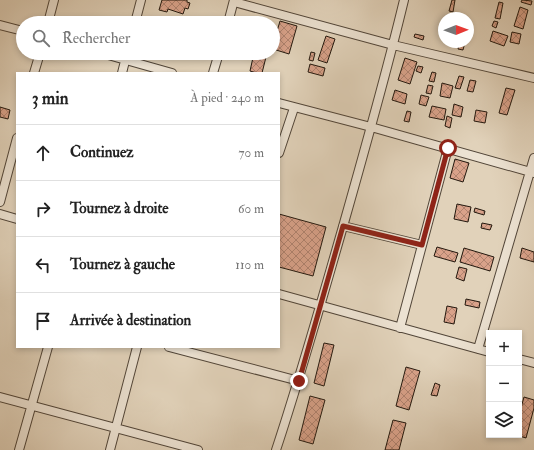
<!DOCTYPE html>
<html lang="fr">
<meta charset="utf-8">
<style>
body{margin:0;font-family:"IM FELL Double Pica",serif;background:#f6f6f6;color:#222}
.controls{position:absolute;right:12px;bottom:12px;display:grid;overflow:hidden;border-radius:0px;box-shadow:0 2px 6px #0003}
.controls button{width:36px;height:36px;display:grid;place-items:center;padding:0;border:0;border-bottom:1px solid #e0e0e0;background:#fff;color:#222;font:20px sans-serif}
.compass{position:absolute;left:438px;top:12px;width:36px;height:36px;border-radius:50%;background:#fff;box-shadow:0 2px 6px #0003;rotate:89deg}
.stop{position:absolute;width:12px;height:12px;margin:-9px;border:3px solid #8f2418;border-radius:50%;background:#fff}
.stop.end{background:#8f2418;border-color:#fff;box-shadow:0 1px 4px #0008}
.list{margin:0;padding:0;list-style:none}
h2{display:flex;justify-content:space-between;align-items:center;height:52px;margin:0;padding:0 16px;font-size:17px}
h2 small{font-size:13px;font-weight:400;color:#767676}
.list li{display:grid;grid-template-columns:26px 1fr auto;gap:12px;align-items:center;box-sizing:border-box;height:56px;padding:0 16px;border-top:1px solid #e0e0e0}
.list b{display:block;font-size:15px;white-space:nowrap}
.list em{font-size:13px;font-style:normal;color:#767676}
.icon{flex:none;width:22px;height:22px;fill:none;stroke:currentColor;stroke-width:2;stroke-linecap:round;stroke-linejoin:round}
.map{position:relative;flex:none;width:534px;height:450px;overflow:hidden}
.search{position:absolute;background:#fff;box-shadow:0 2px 6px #0003;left:16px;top:16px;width:264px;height:44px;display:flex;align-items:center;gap:10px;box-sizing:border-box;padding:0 14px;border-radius:22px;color:#767676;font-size:15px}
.panel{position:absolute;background:#fff;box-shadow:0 2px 6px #0003;left:16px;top:72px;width:264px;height:276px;border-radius:0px}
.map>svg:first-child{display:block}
.building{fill:url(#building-cross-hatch);stroke:#23180e}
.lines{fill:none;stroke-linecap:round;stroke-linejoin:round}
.street-casing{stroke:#524639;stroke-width:10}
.street{stroke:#ece2d2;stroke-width:8}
.route{stroke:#8f2418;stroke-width:5}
</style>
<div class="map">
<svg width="534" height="450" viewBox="0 0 534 450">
<defs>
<pattern id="building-cross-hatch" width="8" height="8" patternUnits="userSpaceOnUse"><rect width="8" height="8" fill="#d9a28a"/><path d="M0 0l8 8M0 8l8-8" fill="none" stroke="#b0836f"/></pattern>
</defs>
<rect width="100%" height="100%" fill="#e1d2ba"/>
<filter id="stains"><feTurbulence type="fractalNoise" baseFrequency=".005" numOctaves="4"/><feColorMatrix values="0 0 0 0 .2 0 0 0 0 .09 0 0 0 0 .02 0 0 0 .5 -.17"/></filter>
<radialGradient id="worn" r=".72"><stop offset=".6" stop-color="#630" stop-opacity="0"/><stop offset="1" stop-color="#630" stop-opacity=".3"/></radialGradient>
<!-- building -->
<path class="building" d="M 162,0 L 187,0 L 187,2 L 190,3 L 188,9 L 185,8 L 183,14 L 168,9 L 167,12 L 159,10 Z
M 452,0 L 455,0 L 453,12 L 449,11 Z
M 522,0 L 532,1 L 531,5 L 521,2 Z
M 499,2 L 503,3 L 500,19 L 495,18 Z
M 520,7 L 528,10 L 523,29 L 514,26 Z
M 280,21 L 297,26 L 289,54 L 273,49 L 273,45 Z
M 494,21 L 498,22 L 496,28 L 492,26 Z
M 493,31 L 508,36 L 504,46 L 490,41 Z
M 512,32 L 521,34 L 519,44 L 510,42 Z
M 415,34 L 424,36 L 423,40 L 414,37 Z
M 326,36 L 335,39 L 327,63 L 318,60 Z
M 460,42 L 465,42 L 463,50 L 458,49 Z
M 311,52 L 315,53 L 313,61 L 309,60 Z
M 254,53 L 267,53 L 262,73 L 257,73 L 250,71 Z
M 405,58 L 417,62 L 410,84 L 398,80 Z
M 310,64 L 325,68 L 323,76 L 308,72 Z
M 418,66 L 423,67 L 421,73 L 416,71 Z
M 432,72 L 436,73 L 434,82 L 429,81 Z
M 459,76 L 464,77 L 460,89 L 455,88 Z
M 470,80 L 476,81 L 473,92 L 467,91 Z
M 442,83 L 453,86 L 450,98 L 440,96 Z
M 428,85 L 433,86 L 431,94 L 426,93 Z
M 506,88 L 515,90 L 507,115 L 499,113 Z
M 395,90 L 407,94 L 405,104 L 392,100 Z
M 421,95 L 429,97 L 426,106 L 419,104 Z
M 454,104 L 463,107 L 461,117 L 452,115 Z
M 432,106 L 446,109 L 444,120 L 429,117 Z
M 0,107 L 10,110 L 8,119 L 0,117 Z
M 476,110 L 487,112 L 485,123 L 474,121 Z
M 407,111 L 411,112 L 409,122 L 404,121 Z
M 447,116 L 452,118 L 450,128 L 445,126 Z
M 455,159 L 469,163 L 463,182 L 450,178 Z
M 457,204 L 471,207 L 468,222 L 454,219 Z
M 475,208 L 485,211 L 484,215 L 474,212 Z
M 279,214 L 326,227 L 313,276 L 279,267 Z
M 482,223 L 492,225 L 490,230 L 481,228 Z
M 437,247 L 458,253 L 455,262 L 434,256 Z
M 464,248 L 494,257 L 490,271 L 460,262 Z
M 522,248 L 534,252 L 534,262 L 520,258 Z
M 459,267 L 467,269 L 464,281 L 456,278 Z
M 466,299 L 480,302 L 479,308 L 465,305 Z
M 447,306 L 457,308 L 454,324 L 444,322 Z
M 324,343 L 334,345 L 324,386 L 314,383 Z
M 406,367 L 420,371 L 409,410 L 396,406 Z
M 435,383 L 440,385 L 437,396 L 431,395 Z
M 310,396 L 325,400 L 313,444 L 299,440 Z
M 524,397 L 534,400 L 534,408 L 526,438 L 516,435 L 519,435 L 519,415 Z
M 393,420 L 406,423 L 399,450 L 385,450 Z"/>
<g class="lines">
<defs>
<path id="street" d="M 234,2 L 393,45 L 534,78
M 48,23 L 54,0
M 135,23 L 141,0
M 228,23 L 234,0
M 0,25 L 23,31
M 101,53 L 172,73
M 34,73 L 40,53
M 122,73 L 127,53
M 213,73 L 219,53
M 279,103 L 371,127 L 534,173
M 279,153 L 294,108
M 0,202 L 17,138
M 0,214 L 17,219
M 343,226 L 422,245
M 279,294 L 489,352
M 400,328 L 448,148
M 169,347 L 299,381
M 478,349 L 534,158
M 519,359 L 534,363
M 0,397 L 198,450
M 19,450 L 48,347
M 110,450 L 137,347
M 276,450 C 301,375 322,299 344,223 C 365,149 386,75 404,0"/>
</defs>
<!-- street casing -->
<use href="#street" class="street-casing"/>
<!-- street -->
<use href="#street" class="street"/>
</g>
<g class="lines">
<!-- route -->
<path class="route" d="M 299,381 L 343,226 L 422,245 L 448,148"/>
</g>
<rect width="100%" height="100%" filter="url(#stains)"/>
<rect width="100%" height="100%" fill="url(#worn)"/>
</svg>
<div class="controls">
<button>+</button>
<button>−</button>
<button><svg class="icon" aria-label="layers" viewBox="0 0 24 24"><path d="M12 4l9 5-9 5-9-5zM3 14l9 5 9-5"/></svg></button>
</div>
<svg class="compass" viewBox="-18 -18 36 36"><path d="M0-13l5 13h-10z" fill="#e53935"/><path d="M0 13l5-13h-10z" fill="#767676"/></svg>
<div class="stop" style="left:448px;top:148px"></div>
<div class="stop end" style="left:299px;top:381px"></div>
<div class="search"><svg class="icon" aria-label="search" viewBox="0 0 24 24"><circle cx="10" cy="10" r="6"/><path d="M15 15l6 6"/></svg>Rechercher</div>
<section class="panel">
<h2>3 min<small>À pied · 240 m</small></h2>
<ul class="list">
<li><svg class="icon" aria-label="ahead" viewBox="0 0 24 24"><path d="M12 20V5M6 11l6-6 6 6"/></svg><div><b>Continuez</b></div><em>70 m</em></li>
<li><svg class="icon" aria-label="right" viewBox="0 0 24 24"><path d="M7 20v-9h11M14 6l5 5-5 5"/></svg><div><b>Tournez à droite</b></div><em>60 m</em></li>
<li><svg class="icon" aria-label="left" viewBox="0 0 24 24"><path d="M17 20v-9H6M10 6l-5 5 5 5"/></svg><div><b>Tournez à gauche</b></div><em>110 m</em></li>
<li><svg class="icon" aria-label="arrive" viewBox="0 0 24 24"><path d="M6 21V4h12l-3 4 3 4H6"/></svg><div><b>Arrivée à destination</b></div></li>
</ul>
</section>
</div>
